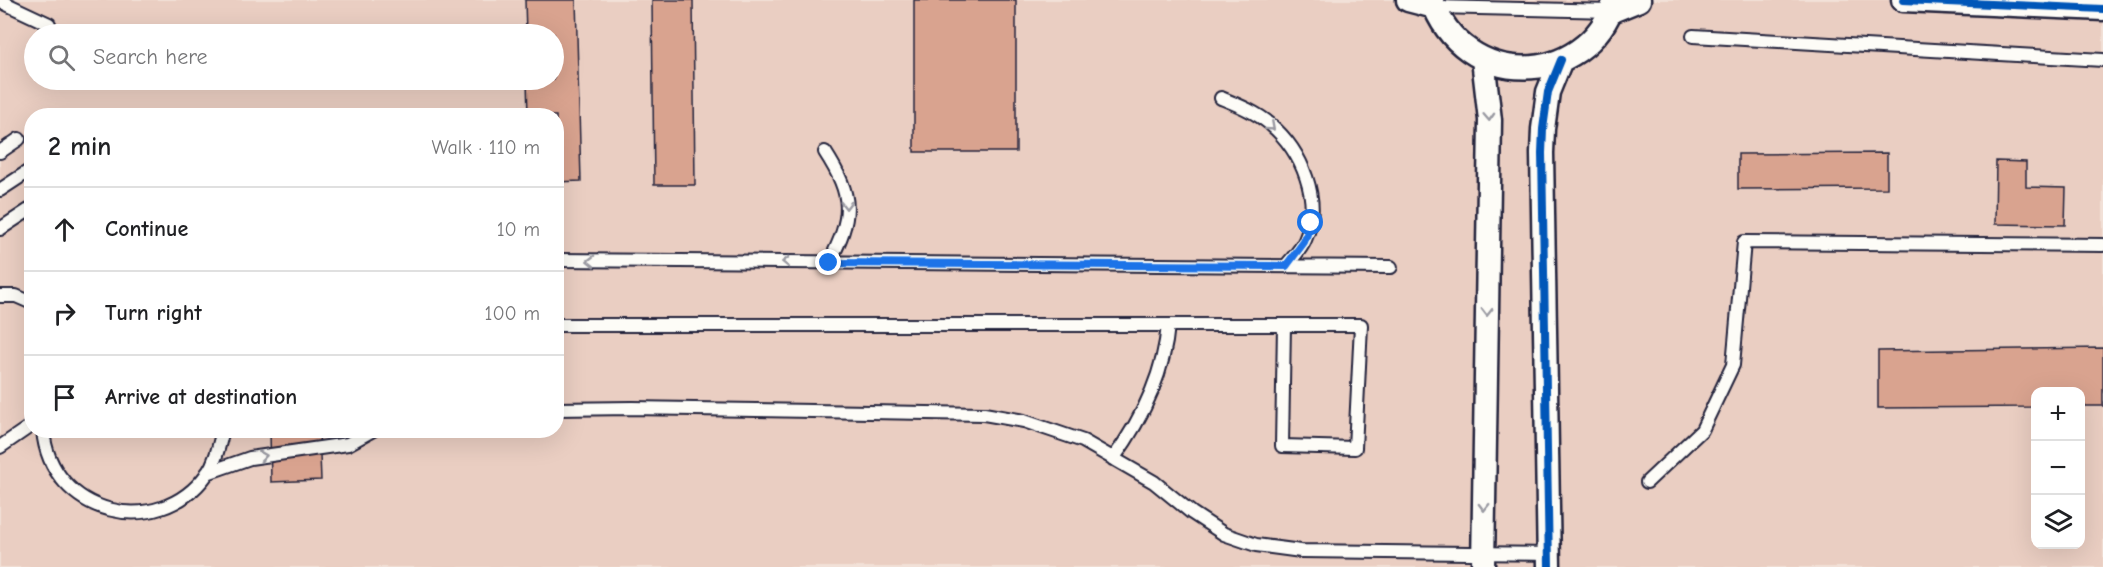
<!DOCTYPE html>
<meta charset="utf-8">
<style>
body{margin:0;font-family:"Comic Neue",sans-serif;background:#f2f2f2;color:#202124}
.controls{position:absolute;right:18px;bottom:18px;display:grid;overflow:hidden;border-radius:12px;box-shadow:0 6px 24px #0002}
.controls button{width:54px;height:54px;display:grid;place-items:center;padding:0;border:0;border-bottom:2px solid #e0e0e0;background:#fff;color:#202124;font:30px sans-serif}
.stop{position:absolute;width:18px;height:18px;margin:-14px;border:4px solid #1a73e8;border-radius:50%;background:#fff}
.stop.end{background:#1a73e8;border-color:#fff;box-shadow:0 2px 6px #0008}
.list{margin:0;padding:0;list-style:none}
h2{display:flex;justify-content:space-between;align-items:center;height:78px;margin:0;padding:0 24px;font-size:26px}
h2 small{font-size:20px;font-weight:400;color:#757577}
.list li{display:grid;grid-template-columns:39px 1fr auto;gap:18px;align-items:center;box-sizing:border-box;height:84px;padding:0 24px;border-top:2px solid #e0e0e0}
.list b{display:block;font-size:22px;white-space:nowrap}
.list em{font-size:20px;font-style:normal;color:#757577}
.icon{flex:none;width:33px;height:33px;fill:none;stroke:currentColor;stroke-width:2;stroke-linecap:round;stroke-linejoin:round}
.map{position:relative;flex:none;width:2103px;height:567px;overflow:hidden}
.search{position:absolute;background:#fff;box-shadow:0 6px 24px #0002;left:24px;top:24px;width:540px;height:66px;display:flex;align-items:center;gap:15px;box-sizing:border-box;padding:0 21px;border-radius:33px;color:#757577;font-size:22px}
.panel{position:absolute;background:#fff;box-shadow:0 6px 24px #0002;left:24px;top:108px;width:540px;height:330px;border-radius:24px}
.map>svg:first-child{display:block}
.built{fill:#eacec2;fill-rule:evenodd}
.building{fill:#d9a38f;stroke:#22223b;stroke-width:1.5}
.lines{fill:none;stroke-linecap:round;stroke-linejoin:round}
.lane-casing{stroke:#22223b;stroke-width:16}
.street-casing{stroke:#22223b;stroke-width:27}
.lane{stroke:#fdfcf7;stroke-width:12}
.street{stroke:#fdfcf7;stroke-width:22}
.cycleway-casing{stroke:#fdfcf7;stroke-width:11}
.cycleway{stroke:#0057b8;stroke-width:8}
.oneway{stroke:#9a9aa2}
.route{stroke:#1a73e8;stroke-width:8}
</style>
<div class="map">
<svg width="2103" height="567" viewBox="0 0 2103 567">
<rect width="100%" height="100%" fill="#f2e1d8"/>
<filter id="ink" filterUnits="userSpaceOnUse"><feTurbulence type="fractalNoise" baseFrequency=".0167" numOctaves="2"/><feDisplacementMap in="SourceGraphic" scale="12" xChannelSelector="R" yChannelSelector="G"/><feConvolveMatrix kernelMatrix="1 2 1 2 8 2 1 2 1" color-interpolation-filters="sRGB"/></filter>
<g filter="url(#ink)">
<!-- built -->
<path class="built" d="M 0,0 L 2103,0 L 2103,567 L 0,567 ZM 34,34 L 554,34 L 554,80 L 34,80 ZM 32,116 L 556,116 L 556,430 L 32,430 ZM 2036,392 L 2080,392 L 2080,544 L 2036,544 Z"/>
<!-- building -->
<path class="building" d="M 525,0 L 576,0 L 581,181 L 556,182 L 556,116 L 528,116 L 527,80 L 554,80 L 554,34 L 526,34 Z
M 652,0 L 693,0 L 695,185 L 654,185 Z
M 914,0 L 1016,0 L 1016,152 L 914,152 Z
M 1887,153 L 1887,188 L 1738,189 L 1738,154 Z
M 1996,161 L 2026,162 L 2026,187 L 2066,188 L 2065,225 L 1995,224 Z
M 2103,348 L 2103,406 L 2080,406 L 2080,392 L 2036,392 L 2036,407 L 1878,408 L 1878,351 Z
M 270,430 L 319,430 L 321,480 L 271,482 Z"/>
<g class="lines">
<defs>
<path id="lane" d="M 0,1 L 49,24
M 1435,7 L 1612,11
M 1693,36 L 2103,60
M 1221,98 C 1238,105 1256,112 1270,124 C 1302,151 1323,201 1305,240 C 1301,250 1292,258 1286,266
M 0,152 L 19,139
M 825,152 C 854,197 853,216 829,263
M 0,190 L 32,169
M 0,229 L 32,208
M 556,260 L 1391,267
M 0,296 L 16,296 L 32,303
M 556,325 L 1361,325 L 1355,448 L 1282,446 L 1284,325
M 556,409 L 632,408 L 984,414 L 1024,421 L 1083,441 L 1154,482 L 1192,513 L 1224,534 L 1256,545 L 1301,551 L 1550,554
M 43,430 C 50,515 158,542 207,474 C 216,461 219,445 223,430
M 0,447 L 32,425
M 1113,459 C 1142,419 1164,375 1168,325
M 207,473 L 250,458 L 348,444 L 373,430
M 1647,482 L 1702,430 L 1733,365 L 1744,242 L 2103,245"/>
<path id="street" d="M 1408,0 L 1435,7
M 1432,0 C 1463,90 1585,90 1615,0
M 1903,0 L 2103,9
M 1612,11 L 1639,0
M 1483,59 L 1490,120 L 1483,567
M 1549,567 L 1542,153 L 1543,129 L 1548,92 L 1561,60"/>
</defs>
<!-- lane casing -->
<use href="#lane" class="lane-casing"/>
<!-- street casing -->
<use href="#street" class="street-casing"/>
<!-- lane -->
<use href="#lane" class="lane"/>
<!-- street -->
<use href="#street" class="street"/>
<defs>
<path id="cycleway" d="M 1903,0 L 2103,9
M 1549,567 L 1542,153 L 1543,129 L 1548,92 L 1561,60"/>
</defs>
<!-- cycleway casing -->
<use href="#cycleway" class="cycleway-casing"/>
<!-- cycleway -->
<use href="#cycleway" class="cycleway"/>
</g>
<!-- one-way arrows -->
<defs><path id="oneway-chevron" d="M-2-3.5L2.5 0L-2 3.5" fill="none" stroke-width="1.6" stroke-linecap="round" stroke-linejoin="round" transform="scale(1.5)"/></defs>
<g class="oneway">
<use href="#oneway-chevron" transform="translate(1489 117) rotate(87)"/>
<use href="#oneway-chevron" transform="translate(1271 127) rotate(42)"/>
<use href="#oneway-chevron" transform="translate(846 205) rotate(89)"/>
<use href="#oneway-chevron" transform="translate(591 261) rotate(-179)"/>
<use href="#oneway-chevron" transform="translate(786 262) rotate(-179)"/>
<use href="#oneway-chevron" transform="translate(1487 312) rotate(91)"/>
<use href="#oneway-chevron" transform="translate(263 456) rotate(-8)"/>
<use href="#oneway-chevron" transform="translate(1484 507) rotate(91)"/>
</g>
</g>
<g class="lines" filter="url(#ink)">
<!-- route -->
<path class="route" d="M 829,263 L 1286,266 L 1304,242 L 1311,223"/>
</g>
</svg>
<div class="controls">
<button>+</button>
<button>−</button>
<button><svg class="icon" aria-label="layers" viewBox="0 0 24 24"><path d="M12 4l9 5-9 5-9-5zM3 14l9 5 9-5"/></svg></button>
</div>
<div class="stop" style="left:1311px;top:223px"></div>
<div class="stop end" style="left:829px;top:263px"></div>
<div class="search"><svg class="icon" aria-label="search" viewBox="0 0 24 24"><circle cx="10" cy="10" r="6"/><path d="M15 15l6 6"/></svg>Search here</div>
<section class="panel">
<h2>2 min<small>Walk · 110 m</small></h2>
<ul class="list">
<li><svg class="icon" aria-label="ahead" viewBox="0 0 24 24"><path d="M12 20V5M6 11l6-6 6 6"/></svg><div><b>Continue</b></div><em>10 m</em></li>
<li><svg class="icon" aria-label="right" viewBox="0 0 24 24"><path d="M7 20v-9h11M14 6l5 5-5 5"/></svg><div><b>Turn right</b></div><em>100 m</em></li>
<li><svg class="icon" aria-label="arrive" viewBox="0 0 24 24"><path d="M6 21V4h12l-3 4 3 4H6"/></svg><div><b>Arrive at destination</b></div></li>
</ul>
</section>
</div>
